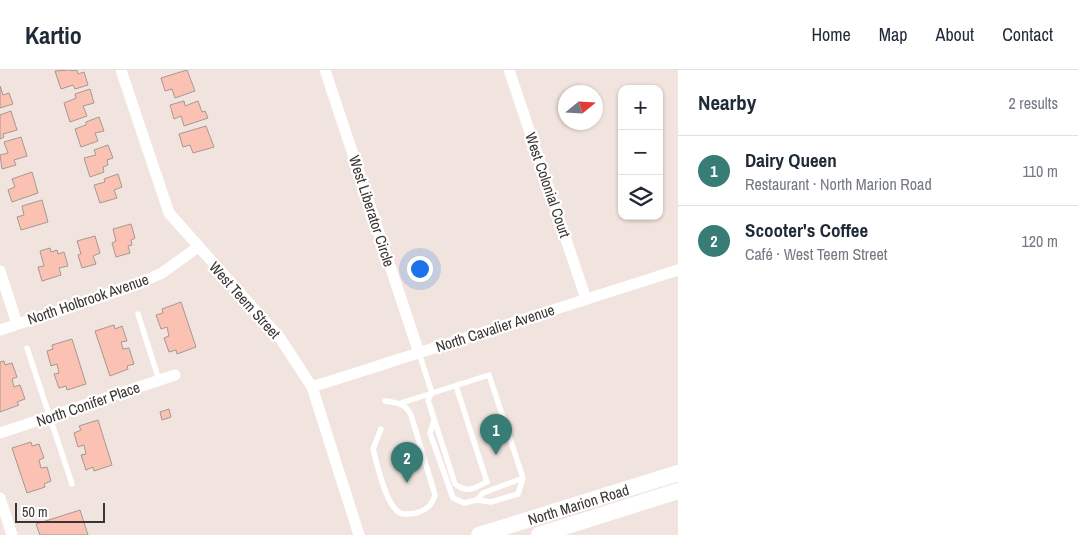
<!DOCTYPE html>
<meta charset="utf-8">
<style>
body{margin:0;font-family:"Archivo Narrow",sans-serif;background:#f2f2f3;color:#1f2937}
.controls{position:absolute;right:15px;top:15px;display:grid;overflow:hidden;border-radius:10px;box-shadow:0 1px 4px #0004}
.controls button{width:45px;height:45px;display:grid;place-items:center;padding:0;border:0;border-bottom:1px solid #e0e1e3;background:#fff;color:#1f2937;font:25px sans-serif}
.compass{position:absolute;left:558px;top:15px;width:45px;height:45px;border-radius:50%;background:#fff;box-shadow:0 1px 4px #0004;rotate:72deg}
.scale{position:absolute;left:15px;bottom:12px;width:90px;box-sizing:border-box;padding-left:5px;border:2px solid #3a3432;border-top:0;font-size:14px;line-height:18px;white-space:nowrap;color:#3a3432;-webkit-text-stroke:4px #fff;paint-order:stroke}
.you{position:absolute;left:419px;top:198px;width:18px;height:18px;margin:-12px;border:4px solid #fff;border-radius:50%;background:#1a73e8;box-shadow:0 0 0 8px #1a73e833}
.badge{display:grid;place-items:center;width:32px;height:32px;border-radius:50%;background:#377d76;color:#fff;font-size:16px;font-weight:700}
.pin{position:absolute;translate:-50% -41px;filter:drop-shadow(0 1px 2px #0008)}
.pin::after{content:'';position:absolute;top:26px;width:18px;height:15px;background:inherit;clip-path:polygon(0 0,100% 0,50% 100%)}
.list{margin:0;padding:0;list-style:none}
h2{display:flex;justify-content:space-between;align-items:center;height:65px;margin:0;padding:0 20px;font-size:21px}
h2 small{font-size:16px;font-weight:400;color:#747a83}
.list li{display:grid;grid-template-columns:32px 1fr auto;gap:15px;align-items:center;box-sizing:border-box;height:70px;padding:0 20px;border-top:1px solid #e0e1e3}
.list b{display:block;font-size:19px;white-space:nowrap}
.list p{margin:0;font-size:16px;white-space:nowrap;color:#747a83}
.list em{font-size:16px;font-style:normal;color:#747a83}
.icon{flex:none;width:28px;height:28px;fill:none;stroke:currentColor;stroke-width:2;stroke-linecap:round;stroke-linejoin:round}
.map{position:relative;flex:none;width:678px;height:465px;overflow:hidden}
header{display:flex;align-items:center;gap:30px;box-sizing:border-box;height:70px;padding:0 25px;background:#fff;border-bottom:1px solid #e0e1e3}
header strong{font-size:24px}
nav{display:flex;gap:28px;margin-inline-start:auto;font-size:18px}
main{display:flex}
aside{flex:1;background:#fff}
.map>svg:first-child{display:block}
.building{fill:#fbc2b3;stroke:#a59894}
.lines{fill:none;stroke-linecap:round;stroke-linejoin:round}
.service{stroke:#fff;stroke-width:5.5}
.minor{stroke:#fff;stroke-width:11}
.secondary{stroke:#fff;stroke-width:16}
.labels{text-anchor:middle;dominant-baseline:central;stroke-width:4.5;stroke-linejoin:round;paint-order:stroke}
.street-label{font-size:15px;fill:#3a3432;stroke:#fff}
</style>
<header>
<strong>Kartio</strong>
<nav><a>Home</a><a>Map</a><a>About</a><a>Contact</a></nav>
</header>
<main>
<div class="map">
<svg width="678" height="465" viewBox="0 0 678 465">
<rect width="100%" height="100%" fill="#f1e3dd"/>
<!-- building -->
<path class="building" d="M 71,0 L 71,1 L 77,0 L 78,4 L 84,2 L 88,15 L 75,19 L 73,15 L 61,19 L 55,1 Z
M 187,0 L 195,21 L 175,28 L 172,19 L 165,21 L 161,8 Z
M 0,16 L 3,25 L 9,23 L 13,34 L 0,38 Z
M 90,19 L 94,33 L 83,36 L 87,46 L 70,52 L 64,33 L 76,28 L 75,24 Z
M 184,31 L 185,36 L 198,31 L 202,42 L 205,41 L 208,48 L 184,56 L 181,46 L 174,49 L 170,35 Z
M 11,41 L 17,60 L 3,64 L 4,67 L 0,69 L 0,45 Z
M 99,47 L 104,61 L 95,63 L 98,71 L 81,77 L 75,59 L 86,55 L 86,52 Z
M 206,56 L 214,77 L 193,83 L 190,75 L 183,77 L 179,64 Z
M 21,67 L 27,86 L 14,90 L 16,95 L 2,99 L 0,85 L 8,83 L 4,72 Z
M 108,75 L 113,88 L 107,90 L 108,95 L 103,97 L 104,102 L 90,107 L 84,88 L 96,85 L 94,80 Z
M 32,102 L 38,123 L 12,132 L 8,120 L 15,117 L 12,109 Z
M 118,104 L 122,117 L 114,120 L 117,128 L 100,133 L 94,115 L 105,112 L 104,109 Z
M 42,130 L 48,152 L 21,160 L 17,147 L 24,145 L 22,136 Z
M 131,154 L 135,168 L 131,170 L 132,175 L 128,176 L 130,183 L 116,187 L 112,173 L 116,171 L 113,159 Z
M 95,166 L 100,183 L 93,186 L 96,194 L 82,198 L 78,185 L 81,184 L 77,171 Z
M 50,178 L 51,182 L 57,180 L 58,184 L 64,182 L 68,196 L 59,198 L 61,205 L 42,211 L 38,197 L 44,196 L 40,181 Z
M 181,232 L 196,277 L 177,284 L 176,280 L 169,282 L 164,268 L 169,266 L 167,257 L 161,259 L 156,245 L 163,243 L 162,239 Z
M 114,255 L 115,259 L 122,256 L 127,271 L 121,272 L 123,279 L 129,278 L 134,294 L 127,296 L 128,299 L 110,306 L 95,261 Z
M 72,269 L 86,314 L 67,320 L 66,316 L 59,318 L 54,304 L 59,303 L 57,294 L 51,296 L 47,281 L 53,279 L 52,275 Z
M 4,291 L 5,295 L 12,293 L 17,307 L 12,309 L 14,317 L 20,315 L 25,329 L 17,332 L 19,335 L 0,342 L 0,292 Z
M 169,339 L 171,347 L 162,350 L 160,342 Z
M 98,350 L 112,395 L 94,401 L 93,397 L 86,400 L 81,385 L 86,384 L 84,375 L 78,377 L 74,363 L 81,360 L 79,356 Z
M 31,372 L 32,376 L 39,374 L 44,388 L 39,390 L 41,398 L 47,397 L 51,411 L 44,414 L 45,417 L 27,423 L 12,378 Z
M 80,440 L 88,465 L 40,465 L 36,454 Z"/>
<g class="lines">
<!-- service -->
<path class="service" d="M 138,244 L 159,310
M 27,278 L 72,414
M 419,283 L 432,323 L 428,330 L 455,414 C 469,424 474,418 487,412 L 456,316
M 401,333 L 489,305 L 523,408 L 518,424 L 491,432 L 477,430 L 464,433 L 453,428 L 430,363 L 434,350
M 381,359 L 373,379 C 377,394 386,436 400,443 C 405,445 411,444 416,443 C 427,440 432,435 435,425 L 411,345 C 405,333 397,333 385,331
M 477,430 L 483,423 L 523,408"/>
<!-- minor -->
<path class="minor" d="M 121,0 L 169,143 L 280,268 L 312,317 L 359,465
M 325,0 L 419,283
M 509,0 L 586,229
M 0,201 L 17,254
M 0,260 L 133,216 L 162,203 L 198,177
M 312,317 L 678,200
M 0,363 L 175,305
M 0,428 L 12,465"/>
<!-- secondary -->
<g class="secondary">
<path id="s1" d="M 479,465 L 678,403"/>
<path d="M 539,465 L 678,421"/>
</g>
</g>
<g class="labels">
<!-- street labels -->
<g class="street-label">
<text transform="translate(548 115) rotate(71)">West Colonial Court</text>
<text transform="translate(372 141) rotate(72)">West Liberator Circle</text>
<text transform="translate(88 229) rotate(-19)">North Holbrook Avenue</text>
<text transform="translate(245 230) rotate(48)">West Teem Street</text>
<text transform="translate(495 258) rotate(-18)">North Cavalier Avenue</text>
<text transform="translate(88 334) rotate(-19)">North Conifer Place</text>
<text stroke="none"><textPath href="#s1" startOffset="104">North Marion Road</textPath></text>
</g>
</g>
</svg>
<div class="controls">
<button>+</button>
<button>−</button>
<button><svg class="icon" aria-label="layers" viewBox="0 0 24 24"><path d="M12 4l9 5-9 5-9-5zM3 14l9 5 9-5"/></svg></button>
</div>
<svg class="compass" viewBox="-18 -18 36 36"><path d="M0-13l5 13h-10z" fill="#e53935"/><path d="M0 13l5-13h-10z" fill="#747a83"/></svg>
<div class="scale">50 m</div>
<div class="you"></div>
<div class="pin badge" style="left:496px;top:385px">1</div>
<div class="pin badge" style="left:407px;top:413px">2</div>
</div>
<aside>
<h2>Nearby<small>2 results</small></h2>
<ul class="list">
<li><span class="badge">1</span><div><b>Dairy Queen</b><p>Restaurant · North Marion Road</p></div><em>110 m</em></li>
<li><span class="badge">2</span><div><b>Scooter's Coffee</b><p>Café · West Teem Street</p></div><em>120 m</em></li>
</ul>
</aside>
</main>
